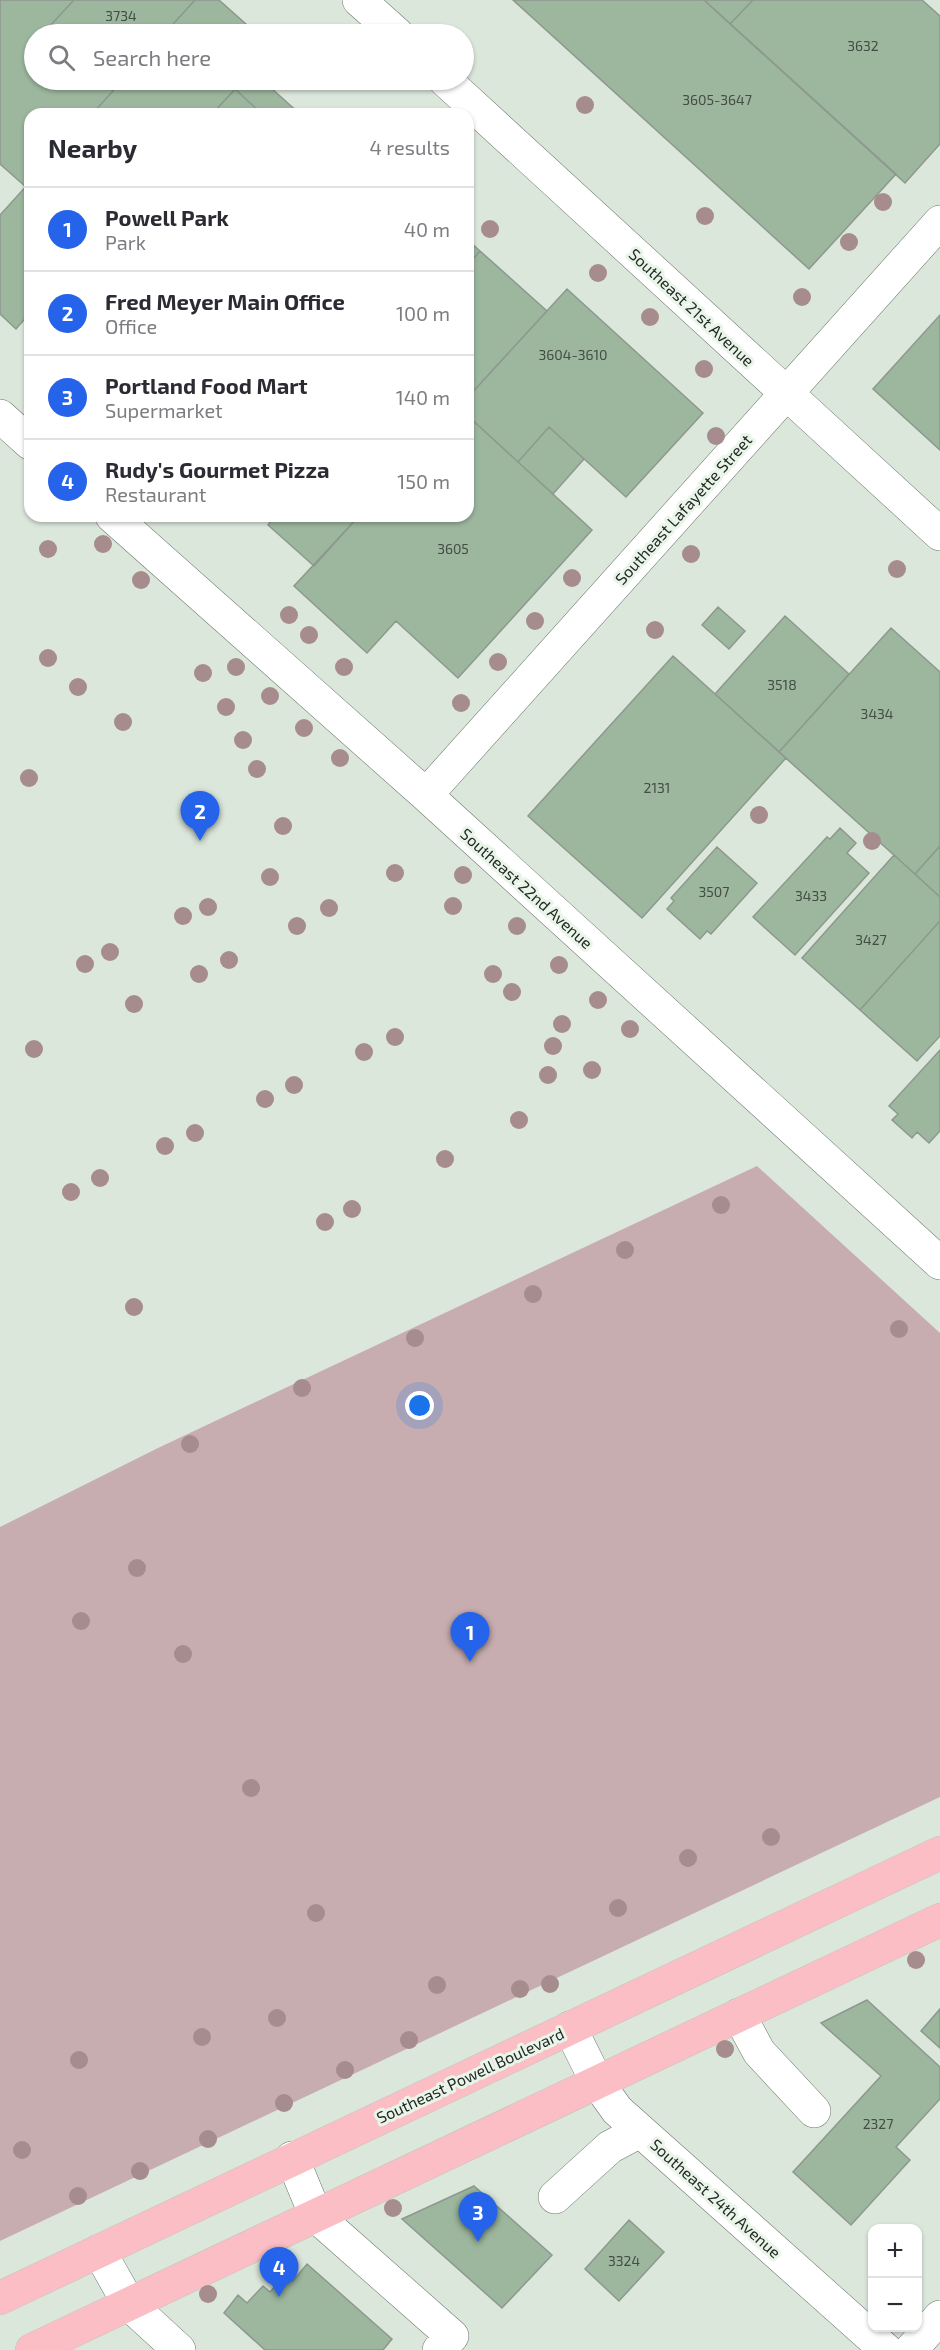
<!DOCTYPE html>
<meta charset="utf-8">
<style>
body{margin:0;font-family:"Exo 2",sans-serif;background:#f7f7f7;color:#2b2b33}
.controls{position:absolute;right:18px;bottom:18px;display:grid;overflow:hidden;border-radius:12px;box-shadow:0 2px 4px #0004}
.controls button{width:54px;height:54px;display:grid;place-items:center;padding:0;border:0;border-bottom:2px solid #e1e1e2;background:#fff;color:#2b2b33;font:30px sans-serif}
.you{position:absolute;left:420px;top:1406px;width:21px;height:21px;margin:-15px;border:4px solid #fff;border-radius:50%;background:#1a73e8;box-shadow:0 0 0 9px #1a73e833}
.badge{display:grid;place-items:center;width:39px;height:39px;border-radius:50%;background:#2563eb;color:#fff;font-size:20px;font-weight:700}
.pin{position:absolute;translate:-50% -50px;filter:drop-shadow(0 2px 3px #0008)}
.pin::after{content:'';position:absolute;top:32px;width:21px;height:18px;background:inherit;clip-path:polygon(0 0,100% 0,50% 100%)}
.list{margin:0;padding:0;list-style:none}
h2{display:flex;justify-content:space-between;align-items:center;height:78px;margin:0;padding:0 24px;font-size:26px}
h2 small{font-size:20px;font-weight:400;color:#7c7c81}
.list li{display:grid;grid-template-columns:39px 1fr auto;gap:18px;align-items:center;box-sizing:border-box;height:84px;padding:0 24px;border-top:2px solid #e1e1e2}
.list b{display:block;font-size:22px;white-space:nowrap}
.list p{margin:0;font-size:20px;white-space:nowrap;color:#7c7c81}
.list em{font-size:20px;font-style:normal;color:#7c7c81}
.icon{flex:none;width:33px;height:33px;fill:none;stroke:currentColor;stroke-width:2;stroke-linecap:round;stroke-linejoin:round}
.map{position:relative;flex:none;width:940px;height:2350px;overflow:hidden}
.search{position:absolute;background:#fff;box-shadow:0 2px 4px #0004;left:24px;top:24px;width:450px;height:66px;display:flex;align-items:center;gap:15px;box-sizing:border-box;padding:0 21px;border-radius:33px;color:#7c7c81;font-size:22px}
.panel{position:absolute;background:#fff;box-shadow:0 2px 4px #0004;left:24px;top:108px;width:450px;height:414px;border-radius:18px}
.map>svg:first-child{display:block}
.green{fill:#c7adaf}
.building{fill:#9cb79e;stroke:#8d988e;stroke-width:1.5}
.lines{fill:none;stroke-linecap:round;stroke-linejoin:round}
.minor-casing{stroke:#6b766c;stroke-width:34}
.major-casing{stroke:#c2c3c2;stroke-width:34}
.minor{stroke:#fff;stroke-width:33}
.major{stroke:#fbbec5;stroke-width:33}
.tree{fill:#a68c8c}
.labels{text-anchor:middle;dominant-baseline:central;stroke-width:6;stroke-linejoin:round;paint-order:stroke}
.number-label{font-size:14px;fill:#434d44}
.street-label{font-size:16px;fill:#252a26;stroke:#e9f5e9}
</style>
<div class="map">
<svg width="940" height="2350" viewBox="0 0 940 2350">
<rect width="100%" height="100%" fill="#dce7dc"/>
<!-- green -->
<path class="green" d="M 757,1166 L 940,1333 L 940,1797 L 0,2241 L 0,1527 L 158,1448 Z"/>
<!-- building -->
<path class="building" d="M 0,0 L 74,0 L 46,30 L 51,34 L 34,34 L 34,80 L 100,80 L 113,91 L 92,114 L 30,114 L 30,182 L 26,187 L 0,164 Z
M 74,0 L 195,0 L 164,34 L 51,34 L 46,30 Z
M 195,0 L 219,0 L 257,34 L 164,34 Z
M 513,0 L 704,0 L 896,174 L 809,269 Z
M 704,0 L 753,0 L 730,24 Z
M 753,0 L 922,0 L 940,16 L 940,144 L 905,183 L 730,24 Z
M 100,80 L 123,80 L 113,91 Z
M 123,80 L 244,80 L 212,114 L 92,114 Z
M 244,80 L 262,80 L 300,114 L 262,114 L 235,89 Z
M 235,89 L 262,114 L 212,114 Z
M 30,182 L 30,313 L 16,329 L 0,314 L 0,215 Z
M 468,240 L 480,251 L 468,265 Z
M 480,251 L 547,311 L 468,397 L 468,265 Z
M 567,289 L 703,413 L 626,497 L 549,427 L 518,462 L 468,416 L 468,397 Z
M 940,315 L 940,450 L 873,389 Z
M 468,416 L 592,530 L 458,678 L 396,621 L 367,653 L 294,586 L 359,516 L 468,516 Z
M 549,427 L 584,459 L 553,494 L 518,462 Z
M 275,516 L 359,516 L 314,566 L 268,525 Z
M 718,607 L 745,631 L 729,649 L 702,625 Z
M 785,616 L 849,674 L 779,752 L 715,694 Z
M 891,628 L 940,672 L 940,846 L 915,874 L 779,752 Z
M 673,656 L 786,758 L 642,918 L 528,816 Z
M 840,828 L 856,843 L 847,853 L 869,873 L 795,955 L 753,917 L 827,837 L 830,839 Z
M 940,846 L 940,897 L 915,874 Z
M 717,847 L 757,883 L 711,934 L 707,931 L 700,939 L 667,909 L 674,901 L 671,898 Z
M 894,855 L 940,897 L 940,921 L 860,1010 L 802,958 Z
M 940,921 L 940,1036 L 917,1061 L 860,1010 Z
M 940,1050 L 940,1131 L 929,1143 L 917,1132 L 912,1138 L 892,1120 L 898,1114 L 889,1106 Z
M 867,2000 L 940,2067 L 940,2099 L 896,2147 L 910,2160 L 851,2225 L 793,2172 L 881,2076 L 821,2023 Z
M 940,2009 L 940,2048 L 921,2031 Z
M 474,2186 L 552,2255 L 502,2308 L 402,2219 Z
M 629,2220 L 664,2252 L 619,2301 L 585,2269 Z
M 307,2264 L 392,2339 L 383,2350 L 265,2350 L 224,2313 L 238,2295 L 247,2303 L 263,2286 L 270,2292 L 285,2275 L 293,2281 Z"/>
<g class="lines">
<defs>
<path id="minor" d="M 359,0 L 397,34
M 445,80 L 940,534
M 0,416 L 30,443
M 112,516 L 426,795 L 940,1263
M 426,795 L 940,222
M 739,2015 L 759,2052 L 814,2111
M 570,2028 L 597,2082 L 617,2110 L 886,2350
M 292,2158 L 316,2216 L 452,2336 L 439,2350
M 555,2197 L 610,2147 L 640,2131
M 99,2251 L 129,2304 L 179,2350
M 911,2350 L 940,2317"/>
<path id="major" d="M 0,2298 L 940,1853
M 32,2350 L 940,1920"/>
</defs>
<!-- minor casing -->
<use href="#minor" class="minor-casing"/>
<!-- major casing -->
<use href="#major" class="major-casing"/>
<!-- minor -->
<use href="#minor" class="minor"/>
<!-- major -->
<use href="#major" class="major"/>
</g>
<!-- trees -->
<g class="tree">
<circle cx="585" cy="105" r="9"/>
<circle cx="883" cy="202" r="9"/>
<circle cx="705" cy="216" r="9"/>
<circle cx="490" cy="229" r="9"/>
<circle cx="849" cy="242" r="9"/>
<circle cx="598" cy="273" r="9"/>
<circle cx="802" cy="297" r="9"/>
<circle cx="650" cy="317" r="9"/>
<circle cx="704" cy="369" r="9"/>
<circle cx="716" cy="436" r="9"/>
<circle cx="103" cy="544" r="9"/>
<circle cx="48" cy="549" r="9"/>
<circle cx="691" cy="554" r="9"/>
<circle cx="897" cy="569" r="9"/>
<circle cx="572" cy="578" r="9"/>
<circle cx="141" cy="580" r="9"/>
<circle cx="289" cy="615" r="9"/>
<circle cx="535" cy="621" r="9"/>
<circle cx="655" cy="630" r="9"/>
<circle cx="309" cy="635" r="9"/>
<circle cx="48" cy="658" r="9"/>
<circle cx="498" cy="662" r="9"/>
<circle cx="236" cy="667" r="9"/>
<circle cx="344" cy="667" r="9"/>
<circle cx="203" cy="673" r="9"/>
<circle cx="78" cy="687" r="9"/>
<circle cx="270" cy="696" r="9"/>
<circle cx="461" cy="703" r="9"/>
<circle cx="226" cy="707" r="9"/>
<circle cx="123" cy="722" r="9"/>
<circle cx="304" cy="728" r="9"/>
<circle cx="243" cy="740" r="9"/>
<circle cx="340" cy="758" r="9"/>
<circle cx="257" cy="769" r="9"/>
<circle cx="29" cy="778" r="9"/>
<circle cx="759" cy="815" r="9"/>
<circle cx="283" cy="826" r="9"/>
<circle cx="872" cy="841" r="9"/>
<circle cx="395" cy="873" r="9"/>
<circle cx="463" cy="875" r="9"/>
<circle cx="270" cy="877" r="9"/>
<circle cx="453" cy="906" r="9"/>
<circle cx="208" cy="907" r="9"/>
<circle cx="329" cy="908" r="9"/>
<circle cx="183" cy="916" r="9"/>
<circle cx="297" cy="926" r="9"/>
<circle cx="517" cy="926" r="9"/>
<circle cx="110" cy="952" r="9"/>
<circle cx="229" cy="960" r="9"/>
<circle cx="85" cy="964" r="9"/>
<circle cx="559" cy="965" r="9"/>
<circle cx="199" cy="974" r="9"/>
<circle cx="493" cy="974" r="9"/>
<circle cx="512" cy="992" r="9"/>
<circle cx="598" cy="1000" r="9"/>
<circle cx="134" cy="1004" r="9"/>
<circle cx="562" cy="1024" r="9"/>
<circle cx="630" cy="1029" r="9"/>
<circle cx="395" cy="1037" r="9"/>
<circle cx="553" cy="1046" r="9"/>
<circle cx="34" cy="1049" r="9"/>
<circle cx="364" cy="1052" r="9"/>
<circle cx="592" cy="1070" r="9"/>
<circle cx="548" cy="1075" r="9"/>
<circle cx="294" cy="1085" r="9"/>
<circle cx="265" cy="1099" r="9"/>
<circle cx="519" cy="1120" r="9"/>
<circle cx="195" cy="1133" r="9"/>
<circle cx="165" cy="1146" r="9"/>
<circle cx="445" cy="1159" r="9"/>
<circle cx="100" cy="1178" r="9"/>
<circle cx="71" cy="1192" r="9"/>
<circle cx="721" cy="1205" r="9"/>
<circle cx="352" cy="1209" r="9"/>
<circle cx="325" cy="1222" r="9"/>
<circle cx="625" cy="1250" r="9"/>
<circle cx="533" cy="1294" r="9"/>
<circle cx="134" cy="1307" r="9"/>
<circle cx="899" cy="1329" r="9"/>
<circle cx="415" cy="1338" r="9"/>
<circle cx="302" cy="1388" r="9"/>
<circle cx="190" cy="1444" r="9"/>
<circle cx="137" cy="1568" r="9"/>
<circle cx="81" cy="1621" r="9"/>
<circle cx="183" cy="1654" r="9"/>
<circle cx="251" cy="1788" r="9"/>
<circle cx="771" cy="1837" r="9"/>
<circle cx="688" cy="1858" r="9"/>
<circle cx="618" cy="1908" r="9"/>
<circle cx="316" cy="1913" r="9"/>
<circle cx="916" cy="1960" r="9"/>
<circle cx="550" cy="1984" r="9"/>
<circle cx="437" cy="1985" r="9"/>
<circle cx="520" cy="1989" r="9"/>
<circle cx="277" cy="2018" r="9"/>
<circle cx="202" cy="2037" r="9"/>
<circle cx="409" cy="2040" r="9"/>
<circle cx="725" cy="2049" r="9"/>
<circle cx="79" cy="2060" r="9"/>
<circle cx="345" cy="2070" r="9"/>
<circle cx="284" cy="2103" r="9"/>
<circle cx="208" cy="2139" r="9"/>
<circle cx="22" cy="2150" r="9"/>
<circle cx="140" cy="2171" r="9"/>
<circle cx="78" cy="2196" r="9"/>
<circle cx="393" cy="2208" r="9"/>
<circle cx="208" cy="2294" r="9"/>
</g>
<g class="labels">
<!-- number labels -->
<g class="number-label">
<text x="121" y="15">3734</text>
<text x="863" y="45">3632</text>
<text x="717" y="99">3605-3647</text>
<text x="573" y="354">3604-3610</text>
<text x="453" y="548">3605</text>
<text x="782" y="684">3518</text>
<text x="877" y="713">3434</text>
<text x="657" y="787">2131</text>
<text x="714" y="891">3507</text>
<text x="811" y="895">3433</text>
<text x="871" y="939">3427</text>
<text x="878" y="2123">2327</text>
<text x="624" y="2260">3324</text>
</g>
<!-- street labels -->
<g class="street-label">
<text transform="translate(692 307) rotate(43)">Southeast 21st Avenue</text>
<text transform="translate(683 509) rotate(-48)">Southeast Lafayette Street</text>
<text transform="translate(527 888) rotate(42)">Southeast 22nd Avenue</text>
<text transform="translate(470 2075) rotate(-25)">Southeast Powell Boulevard</text>
<text transform="translate(716 2198) rotate(42)">Southeast 24th Avenue</text>
</g>
</g>
</svg>
<div class="controls">
<button>+</button>
<button>−</button>
</div>
<div class="you"></div>
<div class="pin badge" style="left:470px;top:1662px">1</div>
<div class="pin badge" style="left:200px;top:841px">2</div>
<div class="pin badge" style="left:478px;top:2242px">3</div>
<div class="pin badge" style="left:279px;top:2297px">4</div>
<div class="search"><svg class="icon" aria-label="search" viewBox="0 0 24 24"><circle cx="10" cy="10" r="6"/><path d="M15 15l6 6"/></svg>Search here</div>
<section class="panel">
<h2>Nearby<small>4 results</small></h2>
<ul class="list">
<li><span class="badge">1</span><div><b>Powell Park</b><p>Park</p></div><em>40 m</em></li>
<li><span class="badge">2</span><div><b>Fred Meyer Main Office</b><p>Office</p></div><em>100 m</em></li>
<li><span class="badge">3</span><div><b>Portland Food Mart</b><p>Supermarket</p></div><em>140 m</em></li>
<li><span class="badge">4</span><div><b>Rudy's Gourmet Pizza</b><p>Restaurant</p></div><em>150 m</em></li>
</ul>
</section>
</div>
